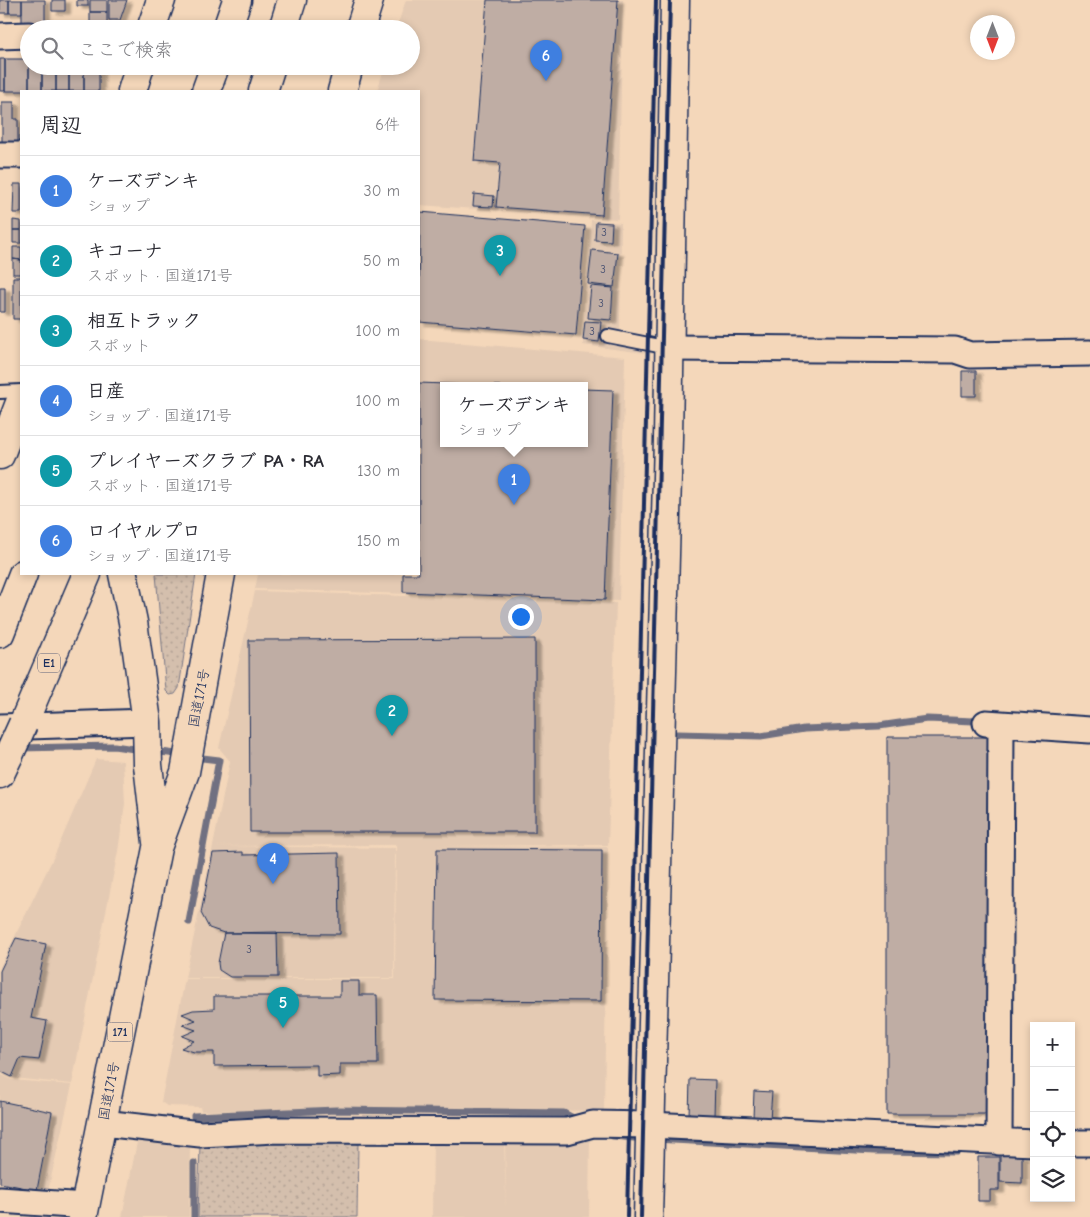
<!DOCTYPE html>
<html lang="ja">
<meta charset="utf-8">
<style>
body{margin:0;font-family:"Comic Neue","Klee One",sans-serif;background:#f7f7f7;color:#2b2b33}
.controls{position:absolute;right:15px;bottom:15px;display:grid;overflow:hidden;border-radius:0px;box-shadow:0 2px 8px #0003}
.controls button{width:45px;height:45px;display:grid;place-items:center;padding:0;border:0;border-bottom:1px solid #e1e1e2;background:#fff;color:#2b2b33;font:25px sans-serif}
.compass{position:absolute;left:970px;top:15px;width:45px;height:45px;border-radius:50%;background:#fff;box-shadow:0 2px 8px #0003;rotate:180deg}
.you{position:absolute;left:520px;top:616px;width:18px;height:18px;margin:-12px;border:4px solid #fff;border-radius:50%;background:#1a73e8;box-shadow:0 0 0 8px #1a73e833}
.badge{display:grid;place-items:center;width:32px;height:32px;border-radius:50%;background:#0b8043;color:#fff;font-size:16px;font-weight:700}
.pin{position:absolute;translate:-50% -41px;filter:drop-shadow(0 1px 2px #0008)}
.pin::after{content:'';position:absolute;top:26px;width:18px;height:15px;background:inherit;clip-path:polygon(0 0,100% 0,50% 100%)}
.popup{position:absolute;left:440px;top:382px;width:148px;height:65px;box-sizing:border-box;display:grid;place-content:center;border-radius:0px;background:#fff;filter:drop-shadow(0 1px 4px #0005);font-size:16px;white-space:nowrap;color:#7c7c81}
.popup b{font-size:19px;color:#2b2b33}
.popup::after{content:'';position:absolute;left:50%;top:100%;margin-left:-10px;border:10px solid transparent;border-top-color:#fff}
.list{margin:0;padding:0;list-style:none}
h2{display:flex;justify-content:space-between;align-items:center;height:65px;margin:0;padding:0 20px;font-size:21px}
h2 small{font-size:16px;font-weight:400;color:#7c7c81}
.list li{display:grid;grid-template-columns:32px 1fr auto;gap:15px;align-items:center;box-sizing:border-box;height:70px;padding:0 20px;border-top:1px solid #e1e1e2}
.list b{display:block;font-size:19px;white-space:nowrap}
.list p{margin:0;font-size:16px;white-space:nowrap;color:#7c7c81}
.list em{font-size:16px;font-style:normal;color:#7c7c81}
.icon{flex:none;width:28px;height:28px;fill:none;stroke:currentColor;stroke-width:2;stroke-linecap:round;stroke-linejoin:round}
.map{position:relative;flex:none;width:1090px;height:1217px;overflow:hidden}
.search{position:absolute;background:#fff;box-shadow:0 2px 8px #0003;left:20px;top:20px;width:400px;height:55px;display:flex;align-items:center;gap:12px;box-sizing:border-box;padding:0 18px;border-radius:28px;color:#7c7c81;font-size:19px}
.panel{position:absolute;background:#fff;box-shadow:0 2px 8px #0003;left:20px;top:90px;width:400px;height:485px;border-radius:0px}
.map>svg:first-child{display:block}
.built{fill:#e4cab3;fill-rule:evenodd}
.grass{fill:url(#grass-dots);stroke:#787786}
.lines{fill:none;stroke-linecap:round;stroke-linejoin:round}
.stream{stroke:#6f7081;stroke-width:7}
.building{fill:#bfada4;stroke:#1b2f5e;filter:url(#shadow)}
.lane-casing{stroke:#1b2f5e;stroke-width:16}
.street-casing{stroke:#1b2f5e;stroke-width:29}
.secondary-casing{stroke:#1b2f5e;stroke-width:31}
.highway-casing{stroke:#1b2f5e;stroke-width:31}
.lane{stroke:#f4d7ba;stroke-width:12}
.street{stroke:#f4d7ba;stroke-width:25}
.secondary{stroke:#f4d7ba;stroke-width:28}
.highway{stroke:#f4d7ba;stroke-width:28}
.rail{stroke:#1b2f5e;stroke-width:4}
.highway-bridge-casing{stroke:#1b2f5e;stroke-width:31;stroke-linecap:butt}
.highway-bridge{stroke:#f4d7ba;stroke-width:28}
.labels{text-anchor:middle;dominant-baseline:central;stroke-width:5;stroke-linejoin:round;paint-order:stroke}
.number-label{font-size:11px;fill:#444e70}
.shield{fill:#f4d7ba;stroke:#5c617a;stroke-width:1}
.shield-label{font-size:12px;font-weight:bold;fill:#1b2f5e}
.street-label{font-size:14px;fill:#1b2f5e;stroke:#f4d7ba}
</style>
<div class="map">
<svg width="1090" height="1217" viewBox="0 0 1090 1217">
<defs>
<pattern id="grass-dots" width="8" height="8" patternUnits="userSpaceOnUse" patternTransform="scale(1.25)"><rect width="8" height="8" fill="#d4bfad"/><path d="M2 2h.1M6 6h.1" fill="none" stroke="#b5a497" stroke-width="1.8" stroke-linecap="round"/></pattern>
<filter id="shadow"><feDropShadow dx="5.5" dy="3" stdDeviation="1" flood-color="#0004"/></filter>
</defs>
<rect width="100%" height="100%" fill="#f4d7ba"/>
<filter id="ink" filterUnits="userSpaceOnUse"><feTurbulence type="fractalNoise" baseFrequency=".02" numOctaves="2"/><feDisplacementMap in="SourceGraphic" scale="10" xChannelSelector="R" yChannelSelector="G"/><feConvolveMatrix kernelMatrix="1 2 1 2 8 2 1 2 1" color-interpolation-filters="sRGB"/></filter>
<g filter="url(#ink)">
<!-- built -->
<path class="built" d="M 406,0 L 623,0 L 618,219 L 419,205 L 419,91 L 377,91 L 385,66 L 411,66 L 411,29 L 396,29 Z
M 591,220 L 621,223 L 620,333 L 660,341 L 660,355 L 583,345 Z
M 419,339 L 625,357 L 619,601 L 255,589 L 258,574 L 419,574 ZM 444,386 L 584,386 L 584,444 L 444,444 Z
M 255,591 L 616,603 L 608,845 L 431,846 L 608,847 L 604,1111 L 393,1108 L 201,1111 L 200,1107 L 167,1106 L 161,1102 L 185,979 L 395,979 L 396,845 L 213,846 L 230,761 L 219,748 Z
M 96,759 L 123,761 L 125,804 L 118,851 L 72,1084 L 12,1078 L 0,1073 L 0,967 L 56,852 Z
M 213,846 L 395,848 L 394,978 L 185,978 Z
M 0,1074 L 12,1080 L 72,1085 L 48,1191 L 0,1188 Z
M 590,1134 L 589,1217 L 432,1217 L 433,1138 L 504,1138 L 506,1208 L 505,1137 Z
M 137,1142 L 190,1144 L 189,1217 L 122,1217 Z"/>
<!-- grass -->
<path class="grass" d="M 156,574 L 196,574 L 179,688 L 175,694 L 170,695 L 166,691 Z
M 281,1140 L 358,1142 L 357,1217 L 198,1217 L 200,1144 Z"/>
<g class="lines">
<!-- stream -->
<path class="stream" d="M 677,734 L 761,736 L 804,729 L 879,726 L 927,719 L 974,721
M 20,748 L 114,746 L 141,750
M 154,751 L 183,755
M 189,922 L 219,760 L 194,757
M 194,1116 L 336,1110 L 564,1113 L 579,1121
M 613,1136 L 645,1139
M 655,1139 L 874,1151 L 957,1152
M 194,1217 L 194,1163"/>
</g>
<!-- building -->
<path class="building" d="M 0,0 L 9,0 L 9,13 L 0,13 Z
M 9,0 L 22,0 L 22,13 L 9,13 Z
M 22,0 L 45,0 L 45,25 L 22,25 Z
M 52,0 L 65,0 L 65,11 L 52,11 Z
M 77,0 L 88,0 L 88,6 L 77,6 Z
M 90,0 L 107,0 L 107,12 L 90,12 Z
M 109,0 L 127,0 L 120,20 L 109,20 Z
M 487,0 L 618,0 L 602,215 L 496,207 L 500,163 L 474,161 Z
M 90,12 L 107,12 L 107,26 L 90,26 Z
M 0,59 L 5,59 L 5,91 L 0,91 Z
M 5,59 L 29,59 L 29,91 L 5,91 Z
M 29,66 L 42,66 L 42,91 L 29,91 Z
M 42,66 L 56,66 L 56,91 L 42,91 Z
M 56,66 L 69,66 L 69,91 L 56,91 Z
M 69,66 L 84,66 L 84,91 L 69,91 Z
M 84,66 L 99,66 L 99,91 L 84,91 Z
M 2,102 L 14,102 L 14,119 L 18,119 L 18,142 L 2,142 Z
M 14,184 L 21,184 L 21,213 L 13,213 Z
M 474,194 L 494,196 L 493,207 L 473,206 Z
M 420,212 L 585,226 L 576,335 L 419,322 Z
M 13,220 L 21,221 L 21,230 L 13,230 Z
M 596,222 L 612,223 L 611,241 L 595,240 Z
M 13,230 L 21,230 L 21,243 L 13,243 Z
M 13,247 L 21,247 L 21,260 L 13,259 Z
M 592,250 L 618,253 L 614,287 L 588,284 Z
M 13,259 L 21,260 L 21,274 L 13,274 Z
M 13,277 L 21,277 L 21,319 L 13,319 Z
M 591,286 L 613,288 L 611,320 L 588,318 Z
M 0,288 L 5,288 L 5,312 L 0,312 Z
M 585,321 L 601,322 L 599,342 L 583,340 Z
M 962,371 L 976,371 L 976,396 L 962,396 Z
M 419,383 L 500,386 L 444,386 L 444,444 L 584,444 L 584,389 L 613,390 L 605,600 L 403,592 L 403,574 L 419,574 Z
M 535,639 L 535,832 L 250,832 L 249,640 Z
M 887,737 L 996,737 L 996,1114 L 887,1114 Z
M 437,849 L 602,850 L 601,1001 L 435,1000 Z
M 243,852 L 243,855 L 339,853 L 340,934 L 224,933 L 209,928 L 201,913 L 213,853 Z
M 277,932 L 278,977 L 230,977 L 219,970 L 218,963 L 224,933 Z
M 16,938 L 46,944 L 31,1018 L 47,1021 L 39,1060 L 20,1058 L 12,1077 L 0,1071 L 0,971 Z
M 340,981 L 359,981 L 359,995 L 377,995 L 378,1064 L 340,1064 L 340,1075 L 317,1076 L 317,1065 L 214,1066 L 214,1052 L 194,1052 L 181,1048 L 194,1041 L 182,1036 L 196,1030 L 182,1025 L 196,1020 L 182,1014 L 193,1010 L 214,1009 L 214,996 L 340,996 Z
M 690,1079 L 715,1080 L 714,1116 L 689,1116 Z
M 754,1091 L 772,1092 L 770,1119 L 753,1118 Z
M 0,1101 L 52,1112 L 37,1190 L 0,1183 Z
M 1000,1154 L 1022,1155 L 1022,1183 L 1000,1182 Z
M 978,1157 L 999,1157 L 999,1190 L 990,1190 L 990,1201 L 978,1201 Z"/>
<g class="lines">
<defs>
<path id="lane" d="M 608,336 L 669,348
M 0,392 L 21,391"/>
<path id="street" d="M 0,36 L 29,35
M 0,155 L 21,155
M 669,348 L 955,350 L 970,355 L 1090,353
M 986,723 L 1090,730
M 0,727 L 147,722
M 103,1123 L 200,1134 L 275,1130 L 567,1131 L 593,1124 L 649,1125 L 1034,1143
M 999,1142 L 1001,725
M 1071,1143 L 1090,1143
M 0,1200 L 85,1206"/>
<path id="secondary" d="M 0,455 L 21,400
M 648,1217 L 668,438 L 675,0"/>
<path id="highway" d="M 151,29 L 161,0
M 227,29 L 237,0
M 283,29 L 292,0
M 360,29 L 369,0
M 132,91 L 140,66
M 206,91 L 215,66
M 263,91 L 271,66
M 342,91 L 349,66
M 123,574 L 133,622 L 147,722 L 148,765 L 157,842
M 0,633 L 23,574
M 23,724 L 87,574
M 0,774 L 9,755
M 83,1217 L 157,848 L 185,772 L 221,574"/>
</defs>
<!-- lane casing -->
<use href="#lane" class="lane-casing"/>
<!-- street casing -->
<use href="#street" class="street-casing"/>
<!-- secondary casing -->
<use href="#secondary" class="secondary-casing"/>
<!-- highway casing -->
<use href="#highway" class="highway-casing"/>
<!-- lane -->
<use href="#lane" class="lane"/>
<!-- street -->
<use href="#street" class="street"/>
<!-- secondary -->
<use href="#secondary" class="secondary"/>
<!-- highway -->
<use href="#highway" class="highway"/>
<!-- rail -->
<path class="rail" d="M 627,1217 L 656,0
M 641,1217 L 670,0"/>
<defs>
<path id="highway-bridge" d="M 9,755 L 23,724"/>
</defs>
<!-- highway-bridge casing -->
<use href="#highway-bridge" class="highway-bridge-casing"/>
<!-- highway-bridge -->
<use href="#highway-bridge" class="highway-bridge"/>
</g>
</g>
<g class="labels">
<!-- number labels -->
<g class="number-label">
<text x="604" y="232">3</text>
<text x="603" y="269">3</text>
<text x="601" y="303">3</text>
<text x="592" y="331">3</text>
<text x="249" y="949">3</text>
</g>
<!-- shield labels -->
<g class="shield">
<rect x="38" y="653.5" width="22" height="19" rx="4"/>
<rect x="107.5" y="1022.5" width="25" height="19" rx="4"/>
</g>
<g class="shield-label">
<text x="49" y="663">E1</text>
<text x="120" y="1032">171</text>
</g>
<!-- street labels -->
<g class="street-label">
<text transform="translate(199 698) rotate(-79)">国道171号</text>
<text transform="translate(109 1091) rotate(-79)">国道171号</text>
</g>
</g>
</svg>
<div class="controls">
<button>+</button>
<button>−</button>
<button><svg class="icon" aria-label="locate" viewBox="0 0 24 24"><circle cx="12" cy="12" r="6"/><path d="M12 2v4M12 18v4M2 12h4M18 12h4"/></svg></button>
<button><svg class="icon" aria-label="layers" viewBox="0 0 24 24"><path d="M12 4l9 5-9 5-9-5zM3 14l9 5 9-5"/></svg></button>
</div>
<svg class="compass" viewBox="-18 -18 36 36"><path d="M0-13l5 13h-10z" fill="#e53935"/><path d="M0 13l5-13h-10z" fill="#7c7c81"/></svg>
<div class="you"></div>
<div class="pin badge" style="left:514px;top:505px;background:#3f7fe0">1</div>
<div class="popup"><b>ケーズデンキ</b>ショップ</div>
<div class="pin badge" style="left:392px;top:736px;background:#0f9aa8">2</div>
<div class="pin badge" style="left:500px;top:276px;background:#0f9aa8">3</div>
<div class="pin badge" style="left:273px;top:884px;background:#3f7fe0">4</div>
<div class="pin badge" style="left:283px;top:1028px;background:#0f9aa8">5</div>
<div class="pin badge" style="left:546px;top:81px;background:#3f7fe0">6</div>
<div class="search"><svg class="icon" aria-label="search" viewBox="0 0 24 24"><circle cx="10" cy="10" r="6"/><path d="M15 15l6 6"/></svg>ここで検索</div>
<section class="panel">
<h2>周辺<small>6件</small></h2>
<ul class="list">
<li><span class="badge" style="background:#3f7fe0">1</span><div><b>ケーズデンキ</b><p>ショップ</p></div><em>30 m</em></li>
<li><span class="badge" style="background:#0f9aa8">2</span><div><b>キコーナ</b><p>スポット · 国道171号</p></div><em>50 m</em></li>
<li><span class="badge" style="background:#0f9aa8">3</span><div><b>相互トラック</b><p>スポット</p></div><em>100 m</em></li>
<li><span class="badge" style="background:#3f7fe0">4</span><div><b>日産</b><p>ショップ · 国道171号</p></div><em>100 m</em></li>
<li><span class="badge" style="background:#0f9aa8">5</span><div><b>プレイヤーズクラブ PA・RA</b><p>スポット · 国道171号</p></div><em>130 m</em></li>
<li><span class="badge" style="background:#3f7fe0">6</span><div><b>ロイヤルプロ</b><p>ショップ · 国道171号</p></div><em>150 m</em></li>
</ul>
</section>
</div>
